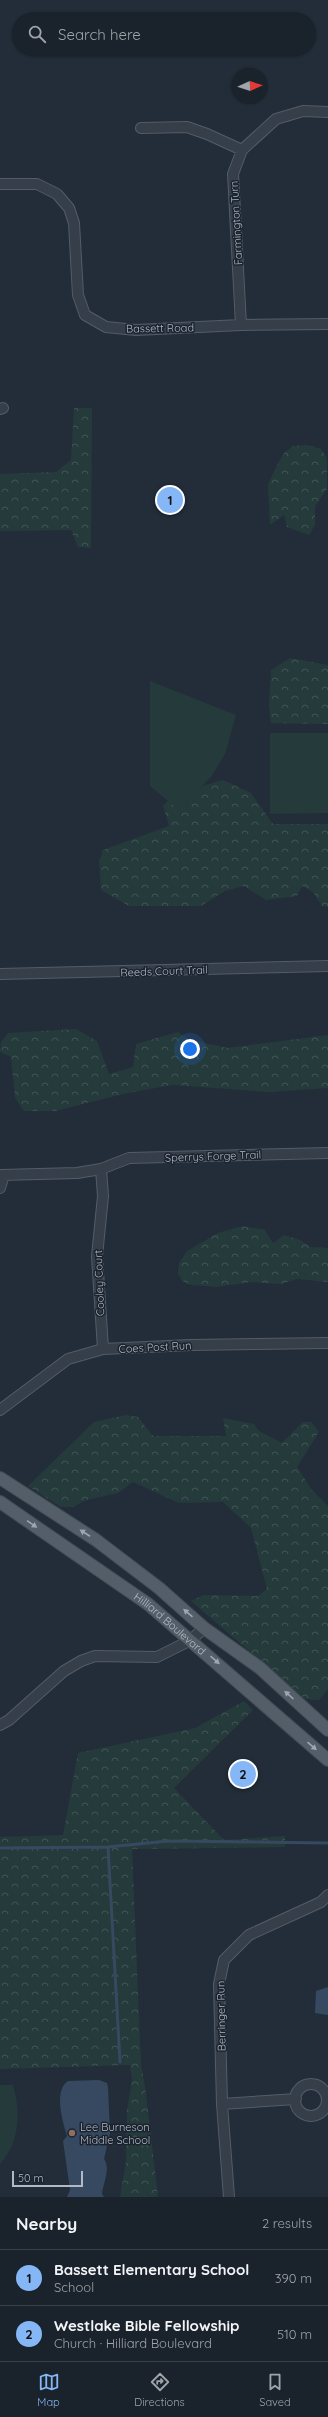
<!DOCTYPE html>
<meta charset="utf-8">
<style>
body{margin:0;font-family:Quicksand,sans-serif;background:#232a33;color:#f1f3f6}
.compass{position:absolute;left:232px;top:68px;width:36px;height:36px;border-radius:50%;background:#1a222b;box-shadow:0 1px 3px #0004;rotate:87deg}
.scale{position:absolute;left:12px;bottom:10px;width:71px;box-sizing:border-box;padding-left:4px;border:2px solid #b0b9c5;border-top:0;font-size:11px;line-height:14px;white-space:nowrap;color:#b0b9c5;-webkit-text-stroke:3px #1b232e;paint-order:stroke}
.you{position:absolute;left:190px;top:1049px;width:14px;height:14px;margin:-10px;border:3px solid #fff;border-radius:50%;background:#1a73e8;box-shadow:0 0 0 6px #1a73e833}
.badge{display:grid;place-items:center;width:26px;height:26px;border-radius:50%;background:#85b6f5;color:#111;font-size:13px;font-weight:700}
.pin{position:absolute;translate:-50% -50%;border:2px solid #fff;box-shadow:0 1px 4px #0006}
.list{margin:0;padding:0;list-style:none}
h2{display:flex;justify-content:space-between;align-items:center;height:52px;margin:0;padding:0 16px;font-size:17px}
h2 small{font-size:13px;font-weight:400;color:#9fa4a9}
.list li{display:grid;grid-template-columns:26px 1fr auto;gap:12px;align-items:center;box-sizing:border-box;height:56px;padding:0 16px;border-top:1px solid #383f47}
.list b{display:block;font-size:15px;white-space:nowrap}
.list p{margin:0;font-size:13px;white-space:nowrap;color:#9fa4a9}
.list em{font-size:13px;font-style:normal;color:#9fa4a9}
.icon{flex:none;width:22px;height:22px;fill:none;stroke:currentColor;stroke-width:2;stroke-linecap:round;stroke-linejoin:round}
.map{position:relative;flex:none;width:328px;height:2197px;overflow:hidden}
.search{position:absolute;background:#1a222b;box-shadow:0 1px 3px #0004;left:12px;right:12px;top:12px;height:44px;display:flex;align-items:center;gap:10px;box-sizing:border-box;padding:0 14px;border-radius:22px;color:#9fa4a9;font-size:15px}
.sheet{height:164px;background:#1a222b}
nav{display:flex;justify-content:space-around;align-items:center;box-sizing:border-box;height:56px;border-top:1px solid #383f47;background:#1a222b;font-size:11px;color:#9fa4a9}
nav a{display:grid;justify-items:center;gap:2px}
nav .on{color:#85b6f5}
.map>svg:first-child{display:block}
.forest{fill:url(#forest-crowns)}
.pitch{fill:#253a3b}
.water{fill:#364960}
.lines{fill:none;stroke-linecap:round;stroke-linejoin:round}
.stream{stroke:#364960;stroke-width:3}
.minor-casing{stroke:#535c67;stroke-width:12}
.major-casing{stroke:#424a55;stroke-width:14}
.minor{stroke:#353e49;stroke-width:10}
.major{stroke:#535e69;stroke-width:12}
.oneway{fill:#9da7b3}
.education-dot{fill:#8d6e63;stroke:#1b232e;stroke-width:1.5}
.labels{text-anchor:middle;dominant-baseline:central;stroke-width:3;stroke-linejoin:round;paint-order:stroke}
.street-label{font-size:11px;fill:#b0b9c5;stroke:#1b232e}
.poi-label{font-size:11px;fill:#b0b9c5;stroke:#1b232e;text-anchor:start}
</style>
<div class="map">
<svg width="328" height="2197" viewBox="0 0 328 2197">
<defs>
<pattern id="forest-crowns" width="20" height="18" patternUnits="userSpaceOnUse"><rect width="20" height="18" fill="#253a3b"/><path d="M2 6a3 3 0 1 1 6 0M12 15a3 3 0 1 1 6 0" fill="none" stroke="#425456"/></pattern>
</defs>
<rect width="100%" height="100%" fill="#222d39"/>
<!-- forest -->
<path class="forest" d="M 74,408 L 92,408 L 91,548 L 78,547 L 71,530 L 0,531 L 0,474 L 56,472 L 71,460 Z
M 307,445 L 321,449 L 327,458 L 327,489 L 315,506 L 315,525 L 309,535 L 287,527 L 284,515 L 270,525 L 268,485 L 276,467 L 284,453 L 293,446 Z
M 290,658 L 328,665 L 328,724 L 271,723 L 269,705 L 271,670 Z
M 223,780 L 251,793 L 273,824 L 328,824 L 328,907 L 322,906 L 313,892 L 302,886 L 297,896 L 266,900 L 244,886 L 225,891 L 201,906 L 129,906 L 101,890 L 99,861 L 103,850 L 169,826 L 163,806 L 174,794 Z
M 76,1029 L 97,1041 L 109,1074 L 133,1067 L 136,1044 L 178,1032 L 188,1039 L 227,1048 L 328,1035 L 328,1088 L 269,1092 L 172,1085 L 123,1094 L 55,1111 L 24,1111 L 15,1098 L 11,1057 L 0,1052 L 1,1042 L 8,1033 Z
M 242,1226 L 265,1230 L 273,1243 L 284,1235 L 300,1240 L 311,1247 L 328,1248 L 328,1282 L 297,1279 L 281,1284 L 251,1282 L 217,1287 L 191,1285 L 182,1281 L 178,1273 L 179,1263 L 187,1251 L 218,1233 Z
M 126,1415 L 138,1417 L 153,1436 L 226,1436 L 223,1418 L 254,1424 L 259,1431 L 282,1443 L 303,1422 L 311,1422 L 319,1432 L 297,1467 L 312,1490 L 328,1506 L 328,1689 L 319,1700 L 305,1699 L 191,1601 L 203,1595 L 258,1596 L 267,1589 L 251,1528 L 223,1502 L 179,1503 L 133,1482 L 118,1493 L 87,1500 L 72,1507 L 61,1507 L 28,1486 L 94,1422 Z
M 244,1701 L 253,1710 L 174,1788 L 224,1840 L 285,1836 L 285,1847 L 132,1849 L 141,2064 L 146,2093 L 158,2197 L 120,2197 L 126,2161 L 127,2111 L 132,2079 L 130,2065 L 0,2069 L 0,1837 L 63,1835 L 78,1753 L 195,1728 Z"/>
<!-- pitch -->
<path class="pitch" d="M 150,681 L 236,715 L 225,754 L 211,777 L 179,810 L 150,786 Z
M 270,733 L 328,733 L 328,813 L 270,814 Z
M 0,2085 L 13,2085 C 21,2112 20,2142 0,2164 Z"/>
<!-- water -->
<path class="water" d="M 328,1987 L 328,2015 L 315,2013 L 316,1991 Z
M 99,2080 L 107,2083 L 108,2087 L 110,2133 L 104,2159 C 111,2167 103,2184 102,2194 L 104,2197 L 67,2197 L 70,2190 L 63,2141 L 67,2136 C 63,2123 53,2091 68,2081 Z"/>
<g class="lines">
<!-- stream -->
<path class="stream" d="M 108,1847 L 120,2062
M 0,1848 L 108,1847 L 168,1841 L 328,1843"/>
<defs>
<path id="minor" d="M 141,128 L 187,127 L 207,134 L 242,150
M 0,184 L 37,184 L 57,194 L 69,208 L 74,223 L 78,295 L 85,315 L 106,327 L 136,330 L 241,325 L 328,324
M 241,325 L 233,174 L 242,150 L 276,119 L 303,111 L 328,112
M 0,409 L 3,408
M 0,974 L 328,966
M 101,1169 L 103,1196 L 97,1256 L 103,1349
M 0,1175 L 77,1173 L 101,1169 L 129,1158 L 328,1153
M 0,1188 L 4,1175
M 0,1410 L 68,1359 L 103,1349 L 191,1345 L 328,1343
M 0,1725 L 9,1720 L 64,1671 L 81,1661 L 95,1656 L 157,1657 L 191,1640 L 204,1628
M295 2100a16 16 0 1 1 32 0a16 16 0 1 1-32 0Z
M 222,2104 L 296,2099
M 229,2197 L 222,2104 L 219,1984 L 224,1960 L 249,1935 L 321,1902 L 328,1895"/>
<g id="major">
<path d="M 0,1478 L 96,1540 L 159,1588 L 204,1628 L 260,1668 L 328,1730"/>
<path id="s1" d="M 0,1502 L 148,1604 L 328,1760"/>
</g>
</defs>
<!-- minor casing -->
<use href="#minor" class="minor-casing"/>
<!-- major casing -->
<use href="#major" class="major-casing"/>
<!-- minor -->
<use href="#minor" class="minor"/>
<!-- major -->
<use href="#major" class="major"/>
</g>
<!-- one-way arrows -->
<defs><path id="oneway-solid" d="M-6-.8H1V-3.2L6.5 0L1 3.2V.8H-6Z"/></defs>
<g class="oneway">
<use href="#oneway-solid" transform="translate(32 1524) rotate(35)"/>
<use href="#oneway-solid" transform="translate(85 1533) rotate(-147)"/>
<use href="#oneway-solid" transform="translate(188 1613) rotate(-139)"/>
<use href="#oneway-solid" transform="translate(215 1660) rotate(41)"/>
<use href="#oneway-solid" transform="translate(289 1695) rotate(-138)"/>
<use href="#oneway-solid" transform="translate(312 1746) rotate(41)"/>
</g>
<!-- markers -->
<circle class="education-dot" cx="72" cy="2133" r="4"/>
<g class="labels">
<!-- street labels -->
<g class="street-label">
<text transform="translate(236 223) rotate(-93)">Farmington Turn</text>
<text transform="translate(160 328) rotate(-1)">Bassett Road</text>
<text transform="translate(164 971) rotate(-2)">Reeds Court Trail</text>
<text transform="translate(213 1156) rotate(-2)">Sperrys Forge Trail</text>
<text transform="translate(99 1283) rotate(-92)">Cooley Court</text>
<text transform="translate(155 1347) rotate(-3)">Coes Post Run</text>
<text stroke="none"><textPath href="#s1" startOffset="209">Hilliard Boulevard</textPath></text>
<text transform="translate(221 2016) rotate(-91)">Berringer Run</text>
</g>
<!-- poi labels -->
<g class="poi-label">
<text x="80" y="2127">Lee Burneson<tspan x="80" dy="13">Middle School</tspan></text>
</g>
</g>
</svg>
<svg class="compass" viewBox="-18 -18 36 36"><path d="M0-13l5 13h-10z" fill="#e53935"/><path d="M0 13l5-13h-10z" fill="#9fa4a9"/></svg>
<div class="scale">50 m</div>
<div class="you"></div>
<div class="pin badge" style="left:170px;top:500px">1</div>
<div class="pin badge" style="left:243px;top:1774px">2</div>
<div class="search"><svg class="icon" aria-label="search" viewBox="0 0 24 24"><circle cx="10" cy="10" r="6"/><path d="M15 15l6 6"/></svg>Search here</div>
</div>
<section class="sheet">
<h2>Nearby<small>2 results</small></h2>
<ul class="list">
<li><span class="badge">1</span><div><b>Bassett Elementary School</b><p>School</p></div><em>390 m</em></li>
<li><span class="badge">2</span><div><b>Westlake Bible Fellowship</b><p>Church · Hilliard Boulevard</p></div><em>510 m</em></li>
</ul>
</section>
<nav>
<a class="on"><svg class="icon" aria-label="map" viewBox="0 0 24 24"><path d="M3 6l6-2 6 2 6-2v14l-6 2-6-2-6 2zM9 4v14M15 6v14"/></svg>Map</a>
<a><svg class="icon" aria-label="directions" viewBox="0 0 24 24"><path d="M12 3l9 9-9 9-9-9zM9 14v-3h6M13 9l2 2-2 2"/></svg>Directions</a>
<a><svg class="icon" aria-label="saved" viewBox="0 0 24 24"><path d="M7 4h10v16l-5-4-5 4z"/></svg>Saved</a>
</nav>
